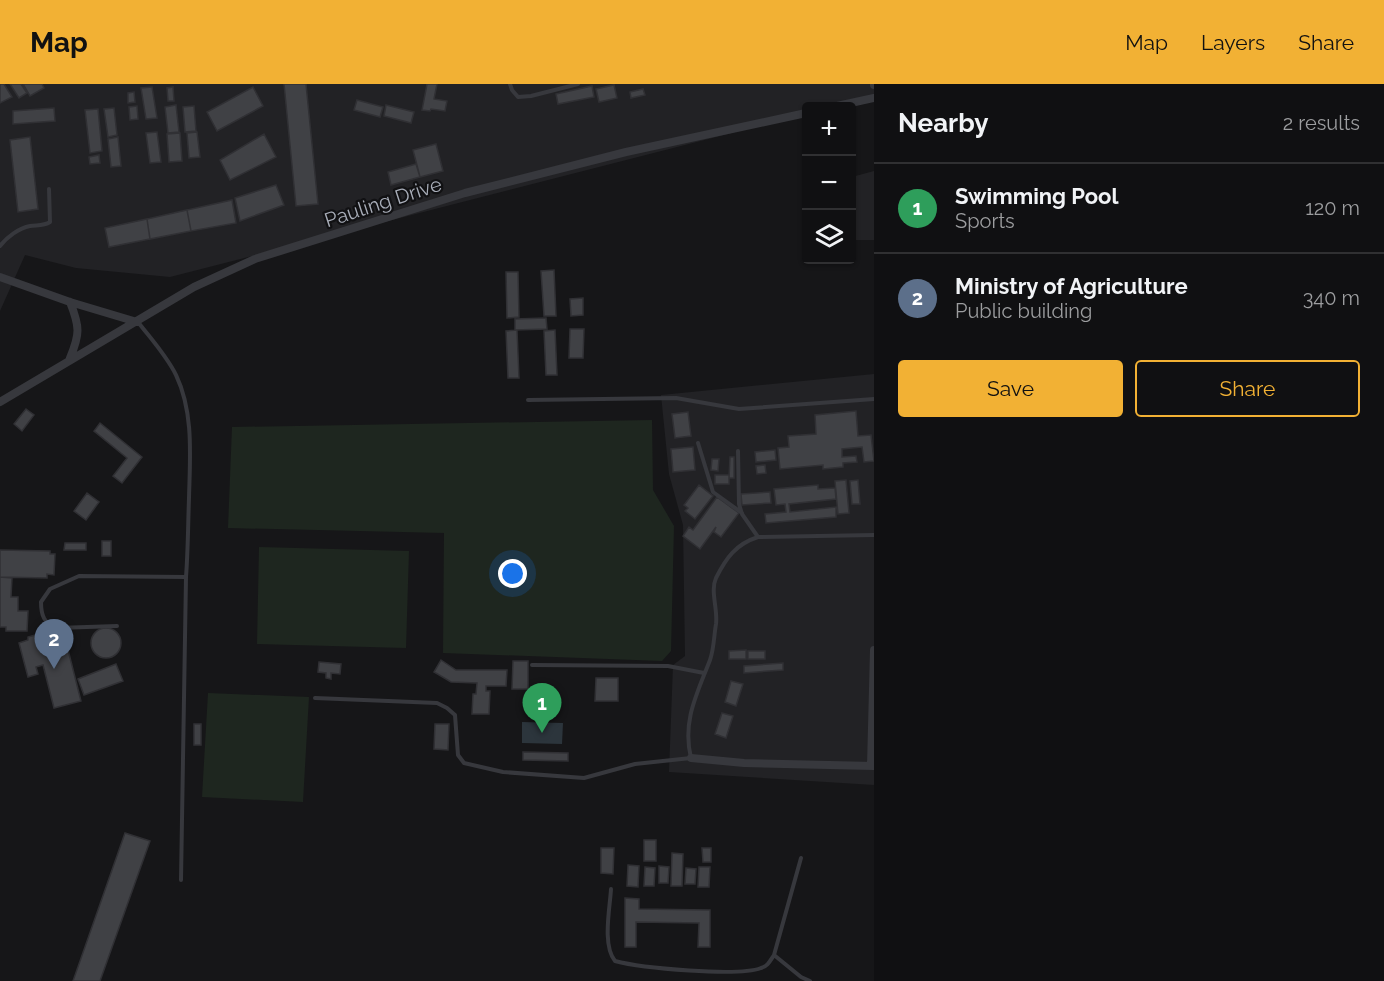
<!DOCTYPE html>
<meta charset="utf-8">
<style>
body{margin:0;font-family:Raleway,sans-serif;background:#1e1e20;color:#f1f3f6}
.controls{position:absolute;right:18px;top:18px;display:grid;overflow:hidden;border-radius:6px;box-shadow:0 2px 4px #0004}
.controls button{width:54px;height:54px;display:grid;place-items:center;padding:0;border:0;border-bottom:2px solid #303032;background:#101012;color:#f1f3f6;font:30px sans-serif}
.you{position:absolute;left:513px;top:490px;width:21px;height:21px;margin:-15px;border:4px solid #fff;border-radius:50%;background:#1a73e8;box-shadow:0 0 0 9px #1a73e833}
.badge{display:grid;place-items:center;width:39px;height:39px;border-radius:50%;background:#f2b134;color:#fff;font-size:20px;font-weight:700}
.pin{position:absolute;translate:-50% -50px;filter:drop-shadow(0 2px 3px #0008)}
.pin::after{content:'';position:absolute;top:32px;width:21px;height:18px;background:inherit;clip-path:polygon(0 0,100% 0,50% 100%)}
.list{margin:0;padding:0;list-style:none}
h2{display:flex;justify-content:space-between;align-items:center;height:78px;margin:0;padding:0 24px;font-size:26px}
h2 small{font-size:20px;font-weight:400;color:#9c9d9f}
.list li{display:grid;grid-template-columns:39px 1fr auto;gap:18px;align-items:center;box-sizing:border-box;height:90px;padding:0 24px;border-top:2px solid #303032}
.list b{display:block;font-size:22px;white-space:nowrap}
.list p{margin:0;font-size:20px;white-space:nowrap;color:#9c9d9f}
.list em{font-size:20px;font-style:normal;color:#9c9d9f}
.actions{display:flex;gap:12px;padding:18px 24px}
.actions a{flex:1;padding:14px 0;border:2px solid #f2b134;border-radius:6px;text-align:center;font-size:21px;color:#f2b134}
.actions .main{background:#f2b134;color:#111}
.icon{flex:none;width:33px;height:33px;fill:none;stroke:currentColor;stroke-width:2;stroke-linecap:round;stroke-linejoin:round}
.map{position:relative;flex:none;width:874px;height:897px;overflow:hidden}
header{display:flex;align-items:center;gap:36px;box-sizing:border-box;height:84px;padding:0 30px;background:#f2b134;color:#111}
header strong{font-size:28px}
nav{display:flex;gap:33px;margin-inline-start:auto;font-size:21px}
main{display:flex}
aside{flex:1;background:#101012}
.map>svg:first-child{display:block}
.built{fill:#222225}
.green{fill:#1e261f}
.water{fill:#2c353c}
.building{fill:#404145;stroke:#303034;stroke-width:1.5}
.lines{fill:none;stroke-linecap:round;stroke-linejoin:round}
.lane{stroke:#37383d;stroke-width:4}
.street{stroke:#37383d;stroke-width:8}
.labels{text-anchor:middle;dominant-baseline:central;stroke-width:4.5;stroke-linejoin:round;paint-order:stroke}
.street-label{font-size:20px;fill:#a8adb8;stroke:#111113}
</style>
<header>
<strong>Map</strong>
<nav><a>Map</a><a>Layers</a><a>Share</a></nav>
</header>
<main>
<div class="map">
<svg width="874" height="897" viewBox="0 0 874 897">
<rect width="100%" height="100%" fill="#161618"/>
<!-- built -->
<path class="built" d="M 0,0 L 874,0 L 874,13 L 836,22 L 806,22 L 806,30 L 170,193 L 76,184 L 25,171 L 0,227 Z
M 874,87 L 874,156 L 852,156 L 852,93 Z
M 874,290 L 874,701 L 669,688 L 673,581 L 685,572 L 683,441 L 669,390 L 661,311 Z"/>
<!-- green -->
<path class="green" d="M 652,336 L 653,406 L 674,442 L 671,567 L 662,577 L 443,569 L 444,449 L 228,444 L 232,343 Z
M 259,463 L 409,467 L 406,564 L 257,560 Z
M 208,609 L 309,613 L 303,718 L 202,713 Z"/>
<!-- water -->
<path class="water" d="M 522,638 L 563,639 L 562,660 L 522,659 Z"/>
<!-- building -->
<path class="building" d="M 0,0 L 4,0 L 12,13 L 0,19 Z
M 10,0 L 21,0 L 27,9 L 19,14 Z
M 23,0 L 42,0 L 44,4 L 30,12 Z
M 284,0 L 306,0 L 318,120 L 296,122 Z
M 427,0 L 437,0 L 434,15 L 447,17 L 445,27 L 431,25 L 430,27 L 422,26 Z
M 614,1 L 617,14 L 599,18 L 596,5 Z
M 592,2 L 594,13 L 558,20 L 556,10 Z
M 152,3 L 157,34 L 146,35 L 141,4 Z
M 173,3 L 174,17 L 168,17 L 167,4 Z
M 253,3 L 263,22 L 217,47 L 207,28 Z
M 643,5 L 645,11 L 631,14 L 630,8 Z
M 134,8 L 135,18 L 128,19 L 128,9 Z
M 357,16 L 383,23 L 380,33 L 354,26 Z
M 176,21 L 179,48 L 168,49 L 165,23 Z
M 386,21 L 414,28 L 411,39 L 384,32 Z
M 137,22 L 138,35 L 130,36 L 129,23 Z
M 194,22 L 196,47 L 185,48 L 183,23 Z
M 54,24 L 55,37 L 13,40 L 13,27 Z
M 114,24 L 117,51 L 108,53 L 104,25 Z
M 98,25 L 102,67 L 90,69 L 85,26 Z
M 157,48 L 161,78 L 150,79 L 146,49 Z
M 197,48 L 200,73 L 189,74 L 187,49 Z
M 180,49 L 182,77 L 169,78 L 167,50 Z
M 264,50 L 276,73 L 230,96 L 220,76 Z
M 30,53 L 38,125 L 18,128 L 10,56 Z
M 118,53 L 121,82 L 111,83 L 108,55 Z
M 436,60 L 443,87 L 420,93 L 413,66 Z
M 99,71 L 100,79 L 90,80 L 89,73 Z
M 416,80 L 420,93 L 391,101 L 388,88 Z
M 276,101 L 284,121 L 240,137 L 235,114 Z
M 232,116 L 236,139 L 191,147 L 187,126 Z
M 187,126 L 191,147 L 150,155 L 147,135 Z
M 147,135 L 150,155 L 109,163 L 105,144 Z
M 554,186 L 556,232 L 544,232 L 541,187 Z
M 506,188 L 518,188 L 519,233 L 507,234 Z
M 583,214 L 583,231 L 571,232 L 570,215 Z
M 546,234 L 547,245 L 515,246 L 515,235 Z
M 570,245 L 584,245 L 583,274 L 569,274 Z
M 517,246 L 519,294 L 508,294 L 506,247 Z
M 555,246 L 557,291 L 546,291 L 544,247 Z
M 26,325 L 34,331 L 22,347 L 14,340 Z
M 856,327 L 858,352 L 871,351 L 874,377 L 864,378 L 862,363 L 842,365 L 842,373 L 856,372 L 857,378 L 843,379 L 843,383 L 823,385 L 823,381 L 780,385 L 778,364 L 789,363 L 788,352 L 816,350 L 815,331 Z
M 688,328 L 691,352 L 675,354 L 672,330 Z
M 100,339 L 142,373 L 122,399 L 113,392 L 127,374 L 94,347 Z
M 693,363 L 695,386 L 673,388 L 671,365 Z
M 775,366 L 776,376 L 756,378 L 755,368 Z
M 730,373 L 734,373 L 734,394 L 729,394 Z
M 712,375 L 719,375 L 718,387 L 711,386 Z
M 765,381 L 766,389 L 757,390 L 756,382 Z
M 715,391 L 729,391 L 729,400 L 715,400 Z
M 846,396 L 849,429 L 838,430 L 835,397 Z
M 858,396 L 860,420 L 852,420 L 850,397 Z
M 699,401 L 713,412 L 695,435 L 685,427 L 688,424 L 684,421 Z
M 818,401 L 818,405 L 835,404 L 836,415 L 789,420 L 790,428 L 836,423 L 836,433 L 766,439 L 765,430 L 786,428 L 785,420 L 776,421 L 774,405 Z
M 770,408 L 771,419 L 742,421 L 741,410 Z
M 87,409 L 99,418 L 86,436 L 74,427 Z
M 717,413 L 739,429 L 721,453 L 714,448 L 716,443 L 700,465 L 683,452 L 689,443 L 693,446 Z
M 102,457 L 111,457 L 111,472 L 102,472 Z
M 65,459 L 86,459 L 86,466 L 64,466 Z
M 0,466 L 50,467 L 50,470 L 55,470 L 54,491 L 47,490 L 47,494 L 0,493 Z
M 0,493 L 12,494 L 11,513 L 18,513 L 18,527 L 28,527 L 27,547 L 6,547 L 6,543 L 0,543 Z
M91 559a15 15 0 1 1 30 0a15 15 0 1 1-30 0Z
M 63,546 L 81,617 L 54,624 L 43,581 L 36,583 L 38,590 L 28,593 L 19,559 L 28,556 L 28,553 L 39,550 L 40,553 Z
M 746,566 L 746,575 L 729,575 L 729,567 Z
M 748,567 L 765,567 L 765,575 L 748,575 Z
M 441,576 L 456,586 L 507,586 L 506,602 L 486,602 L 486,607 L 490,607 L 489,630 L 472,630 L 473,610 L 476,610 L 477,599 L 451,598 L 434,588 Z
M 513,577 L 528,577 L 528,605 L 512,605 Z
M 319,578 L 341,580 L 340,590 L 331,589 L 331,595 L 326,594 L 326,589 L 318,588 Z
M 783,579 L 783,586 L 744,589 L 744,582 Z
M 116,580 L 123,597 L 84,611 L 78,595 Z
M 596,594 L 618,594 L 618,617 L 595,617 Z
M 731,597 L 743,600 L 736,622 L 725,618 Z
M 722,629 L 733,632 L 726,654 L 715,650 Z
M 194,640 L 201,640 L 201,661 L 194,661 Z
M 435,640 L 449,640 L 448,666 L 434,665 Z
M 523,668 L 568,669 L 568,677 L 523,676 Z
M 125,749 L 150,757 L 100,897 L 73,897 Z
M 644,756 L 656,756 L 656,777 L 644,777 Z
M 601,764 L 614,764 L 613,790 L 601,789 Z
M 702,764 L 711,764 L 711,778 L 703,778 Z
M 672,769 L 683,770 L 682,802 L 671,802 Z
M 628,781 L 639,782 L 638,803 L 627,802 Z
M 659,782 L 669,783 L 668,799 L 659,799 Z
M 645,783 L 655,784 L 654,802 L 644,802 Z
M 699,783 L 710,783 L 709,803 L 698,803 Z
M 686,784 L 696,785 L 695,800 L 685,800 Z
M 625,814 L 639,815 L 639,825 L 710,826 L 710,863 L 698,863 L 699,839 L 636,838 L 636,863 L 625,863 Z"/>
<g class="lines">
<!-- lane -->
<path class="lane" d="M 510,0 L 512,6 L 518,13 L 531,12 L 578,0
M 0,162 C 7,153 19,144 30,142 C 38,141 44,142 50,138 L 49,105
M 138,238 C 151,255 166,271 176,291 C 194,329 190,373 189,414 C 188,441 188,467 186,493 L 181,796
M 528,316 L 676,314 L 739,325 L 874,315
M 698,359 L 713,408 L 742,429
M 738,367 L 739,420 L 742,430 L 758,453
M 117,542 L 57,544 C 44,540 41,531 41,518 L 50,505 L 79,492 L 186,493
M 532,581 L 668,582 L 704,589
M 315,614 L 437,619 L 447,624 L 455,631 L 458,671 L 464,679 L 503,688 L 584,694 L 635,680 L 691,674 C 682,637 697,610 710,576 C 714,565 714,551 716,540 C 718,525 710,507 716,494 C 726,474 736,460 758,453 L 874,451
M 611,805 C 610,824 602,861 615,877 C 641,884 738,893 761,884 C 768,882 770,877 774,871 L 801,774
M 774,871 L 801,893 L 810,897"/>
<!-- street -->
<path class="street" d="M 874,0 L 874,1
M 837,22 L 874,14
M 0,193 L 70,218 L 137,238
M 70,218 C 80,243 80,250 70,274
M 0,318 L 194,203 L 255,175 L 465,109 L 626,68 L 806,29
M 691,674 L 744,679 L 874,682
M 871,682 L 874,566"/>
</g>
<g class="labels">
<!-- street labels -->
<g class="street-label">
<text transform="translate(383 118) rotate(-18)">Pauling Drive</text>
</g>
</g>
</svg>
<div class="controls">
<button>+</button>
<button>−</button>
<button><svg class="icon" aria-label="layers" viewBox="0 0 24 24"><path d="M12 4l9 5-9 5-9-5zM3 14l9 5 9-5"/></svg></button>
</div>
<div class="you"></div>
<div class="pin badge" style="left:542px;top:649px;background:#2e9e5b">1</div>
<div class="pin badge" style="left:54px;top:585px;background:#5c6f8a">2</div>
</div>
<aside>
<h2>Nearby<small>2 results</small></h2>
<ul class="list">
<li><span class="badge" style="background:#2e9e5b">1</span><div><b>Swimming Pool</b><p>Sports</p></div><em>120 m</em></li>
<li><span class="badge" style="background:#5c6f8a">2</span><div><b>Ministry of Agriculture</b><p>Public building</p></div><em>340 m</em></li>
</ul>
<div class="actions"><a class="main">Save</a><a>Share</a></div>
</aside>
</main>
